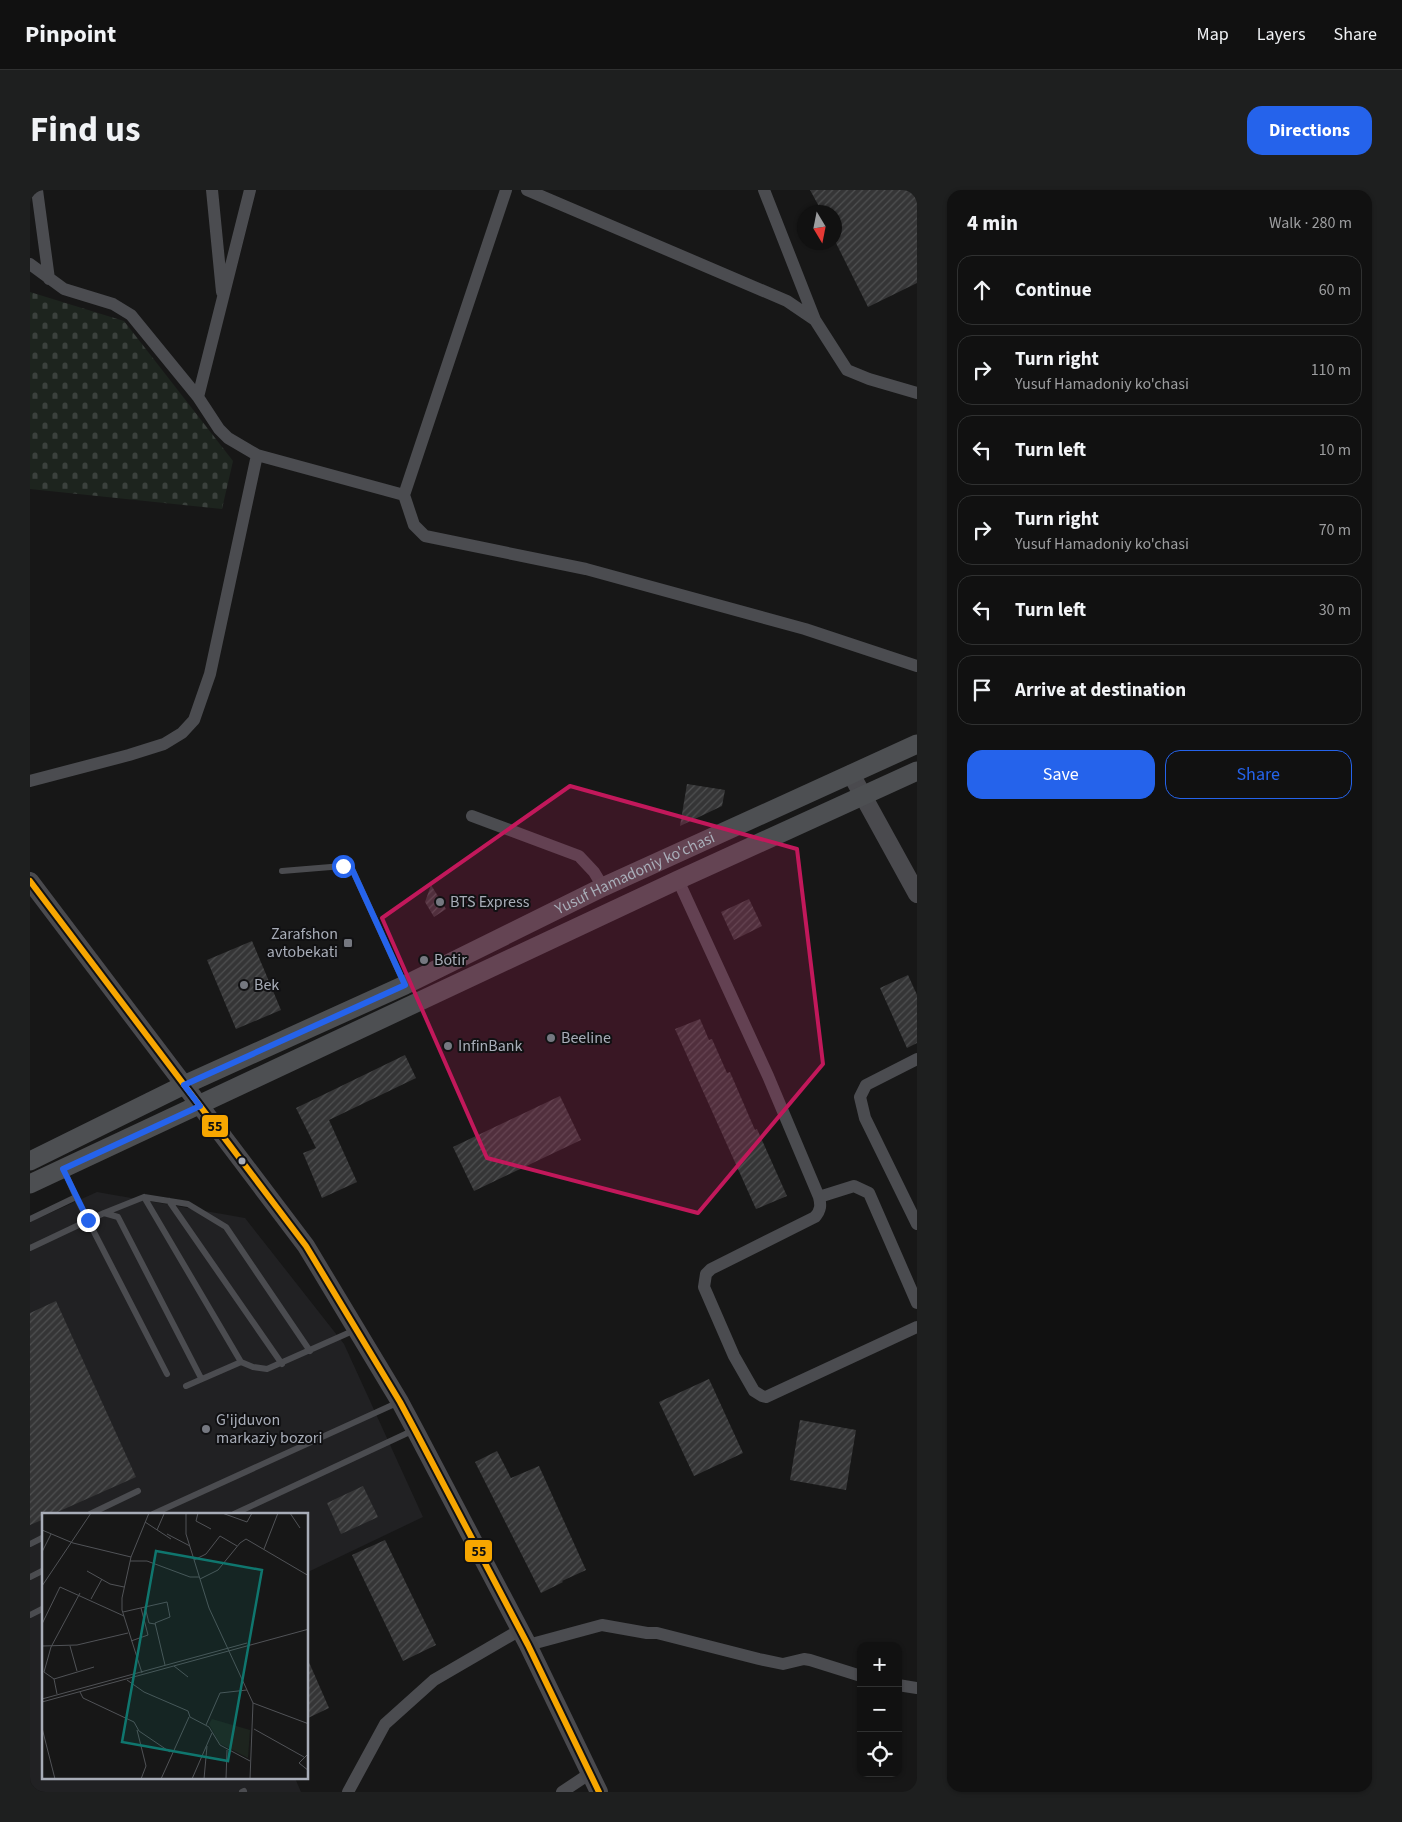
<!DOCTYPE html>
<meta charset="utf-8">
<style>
body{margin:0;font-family:"Source Sans 3",sans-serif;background:#1e1f1f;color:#f1f3f6}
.controls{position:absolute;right:15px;bottom:15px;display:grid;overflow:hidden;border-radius:10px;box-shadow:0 1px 4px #0004}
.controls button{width:45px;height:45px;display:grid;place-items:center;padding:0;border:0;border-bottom:1px solid #303131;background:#111;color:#f1f3f6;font:25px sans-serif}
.compass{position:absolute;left:767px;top:15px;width:45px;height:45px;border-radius:50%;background:#111;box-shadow:0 1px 4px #0004;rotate:170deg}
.stop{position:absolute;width:15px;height:15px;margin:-11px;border:4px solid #2563eb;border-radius:50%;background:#fff}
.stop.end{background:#2563eb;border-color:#fff;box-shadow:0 1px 5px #0008}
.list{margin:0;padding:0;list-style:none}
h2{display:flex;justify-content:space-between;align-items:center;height:65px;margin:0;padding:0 20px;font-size:21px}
h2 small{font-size:16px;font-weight:400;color:#9c9d9f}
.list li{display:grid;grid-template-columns:32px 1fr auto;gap:15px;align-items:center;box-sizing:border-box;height:70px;margin:0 10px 10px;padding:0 10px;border:1px solid #303131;border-radius:15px}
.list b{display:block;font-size:19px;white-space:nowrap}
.list p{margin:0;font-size:16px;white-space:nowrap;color:#9c9d9f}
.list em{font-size:16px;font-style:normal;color:#9c9d9f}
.actions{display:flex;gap:10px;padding:15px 20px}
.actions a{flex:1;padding:11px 0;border:1px solid #2563eb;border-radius:15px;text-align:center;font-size:18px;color:#2563eb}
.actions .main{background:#2563eb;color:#fff}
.icon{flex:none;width:28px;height:28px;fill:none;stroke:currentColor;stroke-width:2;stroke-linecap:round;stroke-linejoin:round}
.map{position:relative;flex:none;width:887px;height:1602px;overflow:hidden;border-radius:15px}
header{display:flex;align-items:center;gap:30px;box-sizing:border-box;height:70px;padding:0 25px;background:#111;border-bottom:1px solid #303131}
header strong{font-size:24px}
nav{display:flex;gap:28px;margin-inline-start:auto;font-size:18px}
.intro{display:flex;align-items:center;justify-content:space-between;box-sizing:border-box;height:120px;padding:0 30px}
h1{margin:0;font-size:35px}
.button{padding:12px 22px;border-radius:15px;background:#2563eb;color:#fff;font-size:18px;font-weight:700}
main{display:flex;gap:30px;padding:0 30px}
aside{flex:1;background:#111;border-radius:15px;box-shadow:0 1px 4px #0004}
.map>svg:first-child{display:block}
.built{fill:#212123}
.cemetery{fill:url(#cemetery-stones)}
.building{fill:url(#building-hatch)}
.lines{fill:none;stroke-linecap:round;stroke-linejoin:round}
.lane{stroke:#4b4c50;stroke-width:6}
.street{stroke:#4b4c50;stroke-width:12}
.secondary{stroke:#4a4a4e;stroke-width:18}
.primary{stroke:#4d4f52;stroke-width:19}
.bus-1-casing{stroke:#111113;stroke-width:10}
.bus-1{stroke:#f7a600;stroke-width:6}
.route{stroke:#2563eb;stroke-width:6}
.marked{fill:#c2185b;fill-opacity:0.2;stroke:#c2185b;stroke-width:4;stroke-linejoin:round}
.poi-dot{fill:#757880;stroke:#111113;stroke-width:2}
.bus-dot{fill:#a8adb8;stroke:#111113;stroke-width:2}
.labels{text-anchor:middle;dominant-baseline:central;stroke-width:4;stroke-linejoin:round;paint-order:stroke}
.street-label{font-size:16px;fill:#a8adb8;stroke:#111113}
.poi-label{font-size:16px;fill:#a8adb8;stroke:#111113;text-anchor:start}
.inset-road{fill:none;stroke:#515357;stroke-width:1}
.view{fill:#0f766e;fill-opacity:0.15;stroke:#0f766e;stroke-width:2.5}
.inset-edge{fill:none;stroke:#a8adb8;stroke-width:2.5}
.line-badge{stroke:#111113;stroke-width:2}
.pale-badge-label{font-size:14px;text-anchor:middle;font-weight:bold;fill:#111}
</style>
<header>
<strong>Pinpoint</strong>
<nav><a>Map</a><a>Layers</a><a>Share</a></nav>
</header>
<div class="intro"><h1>Find us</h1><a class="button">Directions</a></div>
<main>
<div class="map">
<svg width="887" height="1602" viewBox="0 0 887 1602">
<defs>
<pattern id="cemetery-stones" width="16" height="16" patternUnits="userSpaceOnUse" patternTransform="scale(1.25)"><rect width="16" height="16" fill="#1d241e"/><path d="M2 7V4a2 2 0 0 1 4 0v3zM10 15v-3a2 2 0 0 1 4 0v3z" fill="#3b413d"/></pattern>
<pattern id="building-hatch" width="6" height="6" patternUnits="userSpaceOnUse" patternTransform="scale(1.25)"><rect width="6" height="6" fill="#353536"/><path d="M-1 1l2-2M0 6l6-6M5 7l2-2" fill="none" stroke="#4f5051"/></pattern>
</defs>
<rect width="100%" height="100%" fill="#171717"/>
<!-- built -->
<path class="built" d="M 67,1002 L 215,1028 L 314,1154 L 393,1327 L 278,1382 L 278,1324 L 14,1324 L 14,1588 L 265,1588 L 271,1602 L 0,1602 L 0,1032 Z"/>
<!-- cemetery -->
<path class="cemetery" d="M 0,102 L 94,131 L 203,271 L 192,319 L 0,299 Z"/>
<!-- building -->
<path class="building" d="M 780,0 L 887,0 L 887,93 L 838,117 L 804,49 L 804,22 L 792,22 Z
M 657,594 L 695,600 L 692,616 L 650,636 Z
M 401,695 L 416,719 L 404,727 L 395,712 Z
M 719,709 L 732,736 L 704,750 L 691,722 Z
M 222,751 L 251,820 L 206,839 L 177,770 Z
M 878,785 L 887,805 L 887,853 L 877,858 L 850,798 Z
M 670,829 L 679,850 L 682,849 L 697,883 L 700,882 L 725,940 L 727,939 L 757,1006 L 726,1019 L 645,839 Z
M 375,865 L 386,888 L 299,930 L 327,992 L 292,1008 L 273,963 L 286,958 L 266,918 Z
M 530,906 L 551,950 L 444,1001 L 423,957 Z
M 26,1111 L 106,1287 L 23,1324 L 14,1324 L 14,1329 L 0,1335 L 0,1123 Z
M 679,1189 L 713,1263 L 664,1286 L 629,1212 Z
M 770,1230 L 826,1240 L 816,1300 L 760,1290 Z
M 467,1261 L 481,1288 L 509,1276 L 556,1380 L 532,1391 L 533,1392 L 511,1403 L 445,1272 Z
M 333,1296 L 348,1327 L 311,1344 L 297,1313 Z
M 355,1350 L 406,1455 L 373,1471 L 322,1365 Z
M 278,1470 L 299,1518 L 278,1528 Z"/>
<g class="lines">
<!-- lane -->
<path class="lane" d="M 252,681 L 313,676 L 322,679 L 374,793
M 34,980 L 46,1007 L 137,1184
M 114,1007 L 211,1172
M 139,1011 L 252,1174
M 74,1023 L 114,1007 L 158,1014 L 196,1037 L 280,1161
M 0,1029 L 46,1007
M 0,1058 L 74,1023 L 88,1027 L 171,1188
M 156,1196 L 211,1172 L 223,1177 L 237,1179 L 325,1140
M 60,1324 L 108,1301
M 123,1324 L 369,1212
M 204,1324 L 384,1240
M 0,1354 L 14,1347
M 0,1387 L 14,1380
M 0,1425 L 14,1418
M 212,1602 L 214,1601"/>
<!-- street -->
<path class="street" d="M 7,0 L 19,89
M 182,0 L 192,102
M 497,0 L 757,111 L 785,130 L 817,180 L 839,189 L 887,203
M 734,0 L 785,130
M 0,74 L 34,99 L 83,114 L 101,125 L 168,207 L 189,239 L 198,248 L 227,265 L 374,305 L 384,335 L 395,346 L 556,379 L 775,439 L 887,476
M 168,207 L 220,0
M 374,305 L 476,0
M 0,591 L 99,565 L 134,554 L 152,543 L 164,530 L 180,484 L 227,265
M 442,626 L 549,666 L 564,682 L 573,697
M 648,690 L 738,886 L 789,1007 C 791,1015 791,1020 785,1027 L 681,1079 L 676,1084 L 674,1097 L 704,1166 L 724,1201 L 732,1206 L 736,1207 L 887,1137
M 887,869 L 836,895 L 830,907 L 835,928 L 887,1034
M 789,1007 L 824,996 L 839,1003 L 887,1113
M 498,1455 L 572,1435 L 617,1443 L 627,1443 L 729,1469 L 753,1474 L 774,1469 L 780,1470 L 831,1486
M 868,1495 L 887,1498
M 318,1602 L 355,1534 L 404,1490 L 490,1440
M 532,1602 L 559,1584"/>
<!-- secondary -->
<path class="secondary" d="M 821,584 L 887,704
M 0,691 L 276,1056 L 370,1212 L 385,1240 L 498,1455 L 569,1602"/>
<!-- primary -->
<g class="primary">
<path id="s1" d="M 0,971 L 154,895 L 375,795 L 573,697 L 887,554"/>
<path d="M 0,994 L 648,690 L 887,581"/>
</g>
<defs>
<path id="bus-1" d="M 0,691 L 276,1056 L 370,1212 L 385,1240 L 498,1455 L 569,1602"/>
</defs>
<!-- bus-1 casing -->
<use href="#bus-1" class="bus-1-casing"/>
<!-- bus-1 -->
<use href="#bus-1" class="bus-1"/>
</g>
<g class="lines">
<!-- route -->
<path class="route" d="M 58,1030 L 33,979 L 170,916 L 154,895 L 375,795 L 322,679 L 313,676"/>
</g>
<!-- marked area -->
<path class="marked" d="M 540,596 L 767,659 L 793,874 L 668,1023 L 457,968 L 352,728 Z"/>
<!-- markers -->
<g class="poi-dot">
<circle cx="410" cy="712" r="5"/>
<rect x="313" y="748" width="10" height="10" rx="2.5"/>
<circle cx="394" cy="770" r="5"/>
<circle cx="214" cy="795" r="5"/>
<circle cx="521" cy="848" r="5"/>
<circle cx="418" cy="856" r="5"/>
<circle cx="176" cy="1239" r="5"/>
</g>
<circle class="bus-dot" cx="212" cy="971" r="4.5"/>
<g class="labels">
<!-- street labels -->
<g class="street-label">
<text stroke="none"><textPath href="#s1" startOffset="670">Yusuf Hamadoniy ko'chasi</textPath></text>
</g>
<!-- poi labels -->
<g class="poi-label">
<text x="420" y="712">BTS Express</text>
<text x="308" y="744" text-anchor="end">Zarafshon<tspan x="308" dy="18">avtobekati</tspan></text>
<text x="404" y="770">Botir</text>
<text x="224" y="795">Bek</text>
<text x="531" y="848">Beeline</text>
<text x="428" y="856">InfinBank</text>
<text x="186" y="1230">G'ijduvon<tspan x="186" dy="18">markaziy bozori</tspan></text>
</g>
</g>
<!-- overview -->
<g transform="translate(12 1323)">
<rect width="266" height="266" fill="#171717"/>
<path d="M 170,206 L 208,217 L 206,245 L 177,230 L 167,211 Z" fill="#1d241e"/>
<path class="inset-road" d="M 144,0 L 144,21 L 167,95 L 211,190 L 208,266M 156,0 L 154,8 L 169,16M 180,0 L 205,9 L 210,0M 248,0 L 258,15M 103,9 L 129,26M 0,17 L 31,30 L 89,44M 115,17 L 122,1M 125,21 L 148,33M 222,36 L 236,0M 0,39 L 9,21M 152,47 L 164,41 L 178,23 L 195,33M 88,48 L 105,48 L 148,64 L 157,64M 45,58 L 68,71 L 82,74M 158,66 L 176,57 L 198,30 L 204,26 L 267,63M 0,73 L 49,0M 38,80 L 9,134 L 2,159 L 12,166 L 52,154M 49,86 L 60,66M 103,94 L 107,110 L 113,111M 81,99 L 125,89 L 128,104 L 113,110 L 123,152M 0,111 L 18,74 L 82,103M 89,128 L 106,122 L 99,95M 0,133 L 35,132 L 86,120M 28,133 L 35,158M 132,153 L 146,164M 100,160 L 80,97 L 80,85 L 89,44 L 107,0M 12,166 L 15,181M 85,167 L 102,179 L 146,198 L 148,204 L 167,214 L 178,232 L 208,248M 38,179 L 41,185 L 92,209 L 97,218 L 128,239M 0,186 L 205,130M 0,189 L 267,116M 211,190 L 267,211M 164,212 L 178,180 L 205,177M 0,215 L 13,266M 212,216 L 262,244M 95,217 L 104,253 L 99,266M 267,240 L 257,250 L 267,258M 119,266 L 147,204M 150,266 L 170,220M 162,266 L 165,233M 184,266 L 185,237"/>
<path class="view" d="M 114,38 L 220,57 L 186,248 L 80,229 Z"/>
<rect width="266" height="266" class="inset-edge"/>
</g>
<g class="line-badge">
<rect x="171" y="924" width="28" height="24" rx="5" fill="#f7a600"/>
<rect x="434" y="1349" width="29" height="24" rx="5" fill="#f7a600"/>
</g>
<g class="pale-badge-label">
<text x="185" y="941">55</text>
<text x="449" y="1366">55</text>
</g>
</svg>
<div class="controls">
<button>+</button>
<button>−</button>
<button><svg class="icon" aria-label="locate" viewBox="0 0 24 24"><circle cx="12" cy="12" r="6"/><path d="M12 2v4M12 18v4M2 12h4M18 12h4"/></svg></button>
</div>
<svg class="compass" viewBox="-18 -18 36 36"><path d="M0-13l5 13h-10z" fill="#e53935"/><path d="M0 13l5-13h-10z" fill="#9c9d9f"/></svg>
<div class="stop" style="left:313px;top:676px"></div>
<div class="stop end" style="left:58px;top:1030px"></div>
</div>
<aside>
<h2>4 min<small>Walk · 280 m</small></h2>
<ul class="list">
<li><svg class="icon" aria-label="ahead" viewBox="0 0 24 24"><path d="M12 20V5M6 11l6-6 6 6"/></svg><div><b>Continue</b></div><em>60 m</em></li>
<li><svg class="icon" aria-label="right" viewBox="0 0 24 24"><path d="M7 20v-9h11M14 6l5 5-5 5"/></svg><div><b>Turn right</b><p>Yusuf Hamadoniy ko'chasi</p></div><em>110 m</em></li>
<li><svg class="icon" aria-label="left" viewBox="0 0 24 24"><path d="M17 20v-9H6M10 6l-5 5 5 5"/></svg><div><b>Turn left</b></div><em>10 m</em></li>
<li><svg class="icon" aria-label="right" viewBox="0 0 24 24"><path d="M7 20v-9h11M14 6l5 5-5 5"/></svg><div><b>Turn right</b><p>Yusuf Hamadoniy ko'chasi</p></div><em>70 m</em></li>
<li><svg class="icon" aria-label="left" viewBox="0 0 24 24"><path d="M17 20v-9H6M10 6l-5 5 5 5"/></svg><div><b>Turn left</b></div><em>30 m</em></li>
<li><svg class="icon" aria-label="arrive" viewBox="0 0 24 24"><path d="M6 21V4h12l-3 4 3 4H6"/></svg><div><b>Arrive at destination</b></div></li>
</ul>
<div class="actions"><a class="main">Save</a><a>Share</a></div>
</aside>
</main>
